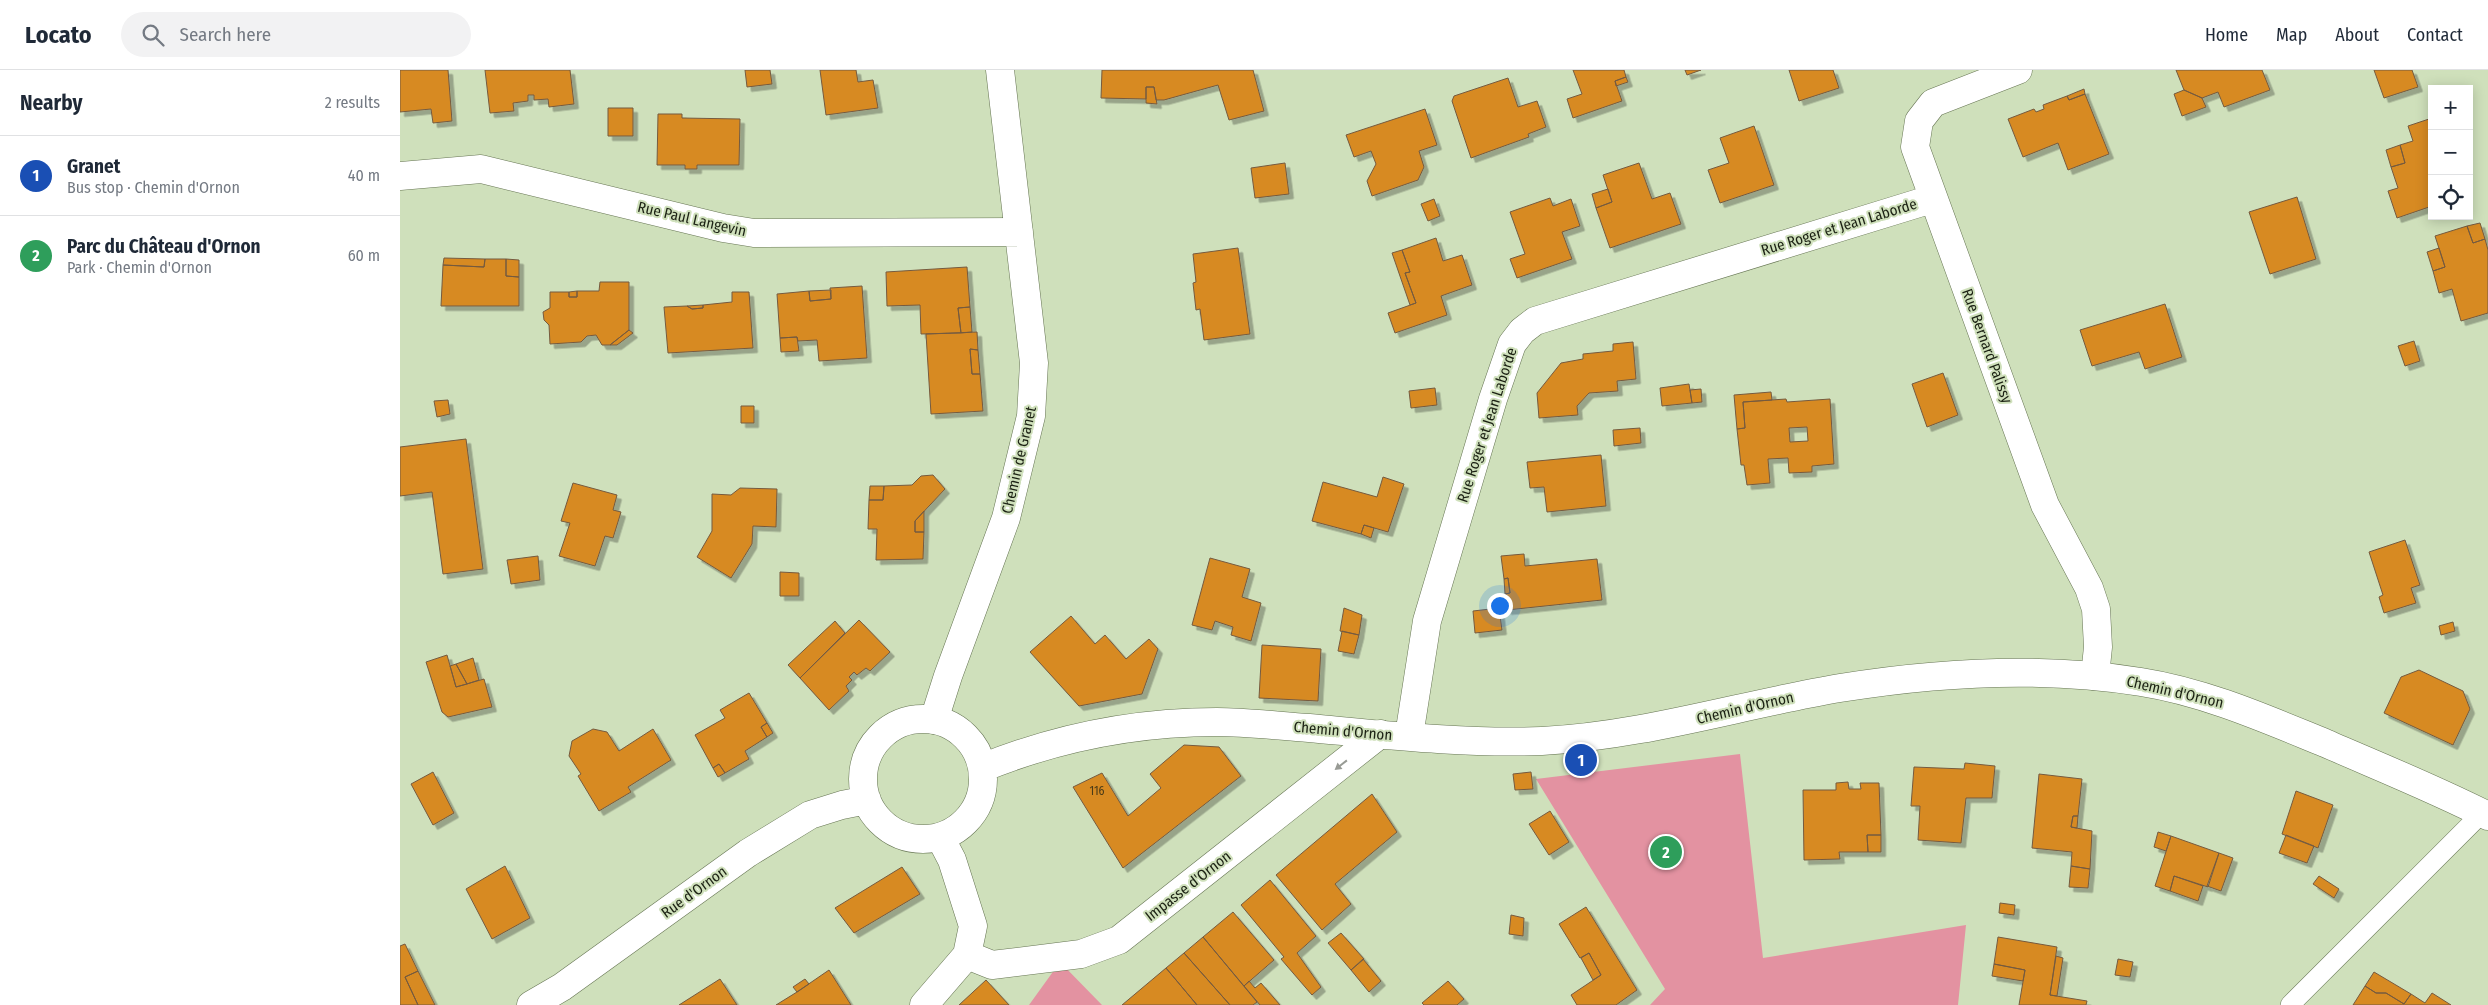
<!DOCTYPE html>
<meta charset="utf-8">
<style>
body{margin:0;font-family:"Fira Sans Condensed",sans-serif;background:#f2f2f3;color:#1f2937}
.controls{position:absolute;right:15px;top:15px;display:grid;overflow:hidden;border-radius:0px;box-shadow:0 2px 12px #0003}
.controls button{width:45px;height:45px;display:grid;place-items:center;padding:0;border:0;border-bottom:1px solid #e0e1e3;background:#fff;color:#1f2937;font:25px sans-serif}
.you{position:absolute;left:1099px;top:535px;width:18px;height:18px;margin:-12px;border:4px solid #fff;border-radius:50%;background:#1a73e8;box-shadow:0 0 0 8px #1a73e833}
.badge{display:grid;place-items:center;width:32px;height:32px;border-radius:50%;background:#7a36aa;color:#fff;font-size:16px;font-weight:700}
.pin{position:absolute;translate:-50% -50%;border:2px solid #fff;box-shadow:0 1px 5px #0006}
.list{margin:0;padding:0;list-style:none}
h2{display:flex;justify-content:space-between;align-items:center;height:65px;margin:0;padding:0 20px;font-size:21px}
h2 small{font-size:16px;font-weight:400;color:#747a83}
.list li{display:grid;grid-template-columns:32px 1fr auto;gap:15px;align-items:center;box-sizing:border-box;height:80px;padding:0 20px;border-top:1px solid #e0e1e3}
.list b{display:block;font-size:19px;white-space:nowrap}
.list p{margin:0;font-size:16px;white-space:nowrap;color:#747a83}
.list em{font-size:16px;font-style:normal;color:#747a83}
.icon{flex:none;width:28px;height:28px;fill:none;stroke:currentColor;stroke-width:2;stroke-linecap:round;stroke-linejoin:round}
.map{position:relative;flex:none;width:2088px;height:935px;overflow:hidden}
header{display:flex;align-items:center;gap:30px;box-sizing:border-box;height:70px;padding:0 25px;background:#fff;border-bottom:1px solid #e0e1e3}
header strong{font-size:24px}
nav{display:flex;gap:28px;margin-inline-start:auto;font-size:18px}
.search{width:350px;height:45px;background:#f2f2f3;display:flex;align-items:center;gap:12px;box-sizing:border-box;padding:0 18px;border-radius:28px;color:#747a83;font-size:19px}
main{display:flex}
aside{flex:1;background:#fff}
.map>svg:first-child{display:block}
.green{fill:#e392a1}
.building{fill:#d78a22;stroke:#755a3f;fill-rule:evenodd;filter:url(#shadow)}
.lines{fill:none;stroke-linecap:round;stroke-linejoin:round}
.service-casing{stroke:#667553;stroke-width:20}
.minor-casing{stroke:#667553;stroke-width:29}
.tertiary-casing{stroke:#667553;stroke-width:29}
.service{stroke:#fff;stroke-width:19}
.minor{stroke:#fff;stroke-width:28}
.tertiary{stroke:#fff;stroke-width:28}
.oneway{fill:#989b95}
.labels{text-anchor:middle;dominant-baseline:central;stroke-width:4;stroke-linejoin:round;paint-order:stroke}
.number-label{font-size:12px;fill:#4a3b17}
.street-label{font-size:15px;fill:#1b2113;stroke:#cfe0bb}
</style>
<header>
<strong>Locato</strong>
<div class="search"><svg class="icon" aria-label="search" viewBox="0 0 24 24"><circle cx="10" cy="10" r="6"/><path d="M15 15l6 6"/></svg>Search here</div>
<nav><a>Home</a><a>Map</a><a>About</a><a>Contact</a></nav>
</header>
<main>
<aside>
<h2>Nearby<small>2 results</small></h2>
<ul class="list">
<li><span class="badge" style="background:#1a4fb4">1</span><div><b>Granet</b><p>Bus stop · Chemin d'Ornon</p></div><em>40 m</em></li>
<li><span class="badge" style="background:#2e9e5b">2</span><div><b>Parc du Château d'Ornon</b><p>Park · Chemin d'Ornon</p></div><em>60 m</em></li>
</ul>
</aside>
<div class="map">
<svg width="2088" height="935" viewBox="0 0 2088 935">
<defs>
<filter id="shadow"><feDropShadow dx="4.5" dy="4.5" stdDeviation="0" flood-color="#0004"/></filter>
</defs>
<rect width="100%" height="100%" fill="#cfe0bb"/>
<!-- green -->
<path class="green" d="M 1340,684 L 1363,888 L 1566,855 L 1558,935 L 1250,935 L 1265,919 L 1136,709 Z
M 660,892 L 702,935 L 629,935 Z"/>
<!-- building -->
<path class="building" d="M 0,0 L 48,0 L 52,51 L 33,53 L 31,39 L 0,42 Z
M 85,0 L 170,0 L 174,34 L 149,37 L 148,29 L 134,30 L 134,25 L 128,25 L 128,31 L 113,33 L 114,41 L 90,43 Z
M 345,0 L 370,0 L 372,14 L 347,17 Z
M 420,0 L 456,0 L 458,12 L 473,10 L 478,38 L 426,45 Z
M 702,0 L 853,0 L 864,41 L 829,50 L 818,15 L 764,30 L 756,30 L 754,17 L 746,17 L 746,29 L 701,28 Z
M 1173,0 L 1224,0 L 1226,7 L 1215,11 L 1222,31 L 1173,48 L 1167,29 L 1182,24 Z
M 1285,0 L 1301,0 L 1287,5 Z
M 1389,0 L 1433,0 L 1439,18 L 1399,31 Z
M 1776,0 L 1862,0 L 1870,20 L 1824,37 L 1818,22 L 1802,28 L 1784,20 Z
M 1974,0 L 2012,0 L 2018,17 L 1984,28 Z
M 1226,7 L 1228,12 L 1216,16 L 1215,11 Z
M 1108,8 L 1118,37 L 1137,31 L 1146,57 L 1128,64 L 1129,67 L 1071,88 L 1052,31 L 1054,26 Z
M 746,17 L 754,17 L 757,34 L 746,33 Z
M 1684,19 L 1685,24 L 1669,30 L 1667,26 Z
M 1784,20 L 1802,28 L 1806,37 L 1782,46 L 1774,24 Z
M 1685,24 L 1709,84 L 1668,100 L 1658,73 L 1623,87 L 1608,49 L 1634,39 L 1636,42 L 1644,39 L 1643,35 L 1667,26 L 1669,30 Z
M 208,38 L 233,38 L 233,66 L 208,66 Z
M 1025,39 L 1037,75 L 1019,81 L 1024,97 L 1018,110 L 972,126 L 967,111 L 976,94 L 971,81 L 954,87 L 946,65 Z
M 258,44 L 282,44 L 282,48 L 340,49 L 339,95 L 297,95 L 297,99 L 285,99 L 285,95 L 257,95 Z
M 2032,48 L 2032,108 L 2029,109 L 2032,118 L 2032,136 L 1997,148 L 1988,121 L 1998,118 L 1991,97 L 2005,93 L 2000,75 L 2013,71 L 2008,56 Z
M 1354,56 L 1374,115 L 1320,133 L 1308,100 L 1329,93 L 1320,68 Z
M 2000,75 L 2005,93 L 1991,97 L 1986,80 Z
M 885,93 L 889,124 L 855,128 L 851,98 Z
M 1239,93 L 1252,129 L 1270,123 L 1281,154 L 1210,178 L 1196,138 L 1212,132 L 1203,105 Z
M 1208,119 L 1212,132 L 1196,138 L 1192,124 Z
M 1897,127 L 1916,189 L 1870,204 L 1849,142 Z
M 1150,128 L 1153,136 L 1171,129 L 1180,156 L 1162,162 L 1172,189 L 1117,208 L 1110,189 L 1125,184 L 1110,142 Z
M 1034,129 L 1040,146 L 1028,151 L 1021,134 Z
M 2080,153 L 2085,169 L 2073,173 L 2067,156 Z
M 2067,156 L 2073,173 L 2085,169 L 2088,180 L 2088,243 L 2061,251 L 2052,219 L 2039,223 L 2033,201 L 2045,197 L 2035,166 Z
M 1036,168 L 1043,191 L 1062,185 L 1072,215 L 1041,226 L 1047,245 L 995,263 L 988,243 L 1016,233 L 1005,203 L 1010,202 L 1002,180 Z
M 838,178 L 850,264 L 804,270 L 800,239 L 796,240 L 793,213 L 796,212 L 793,184 Z
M 2039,178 L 2045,197 L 2033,201 L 2027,182 Z
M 1002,180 L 1010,202 L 1005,203 L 1016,233 L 1010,235 L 992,183 Z
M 44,188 L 85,189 L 84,197 L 43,195 Z
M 85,189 L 106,189 L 106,206 L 119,207 L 119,236 L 41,236 L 43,195 L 84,197 Z
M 106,189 L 119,190 L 119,207 L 106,206 Z
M 567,197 L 570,237 L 558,238 L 561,263 L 521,264 L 520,235 L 487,236 L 486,202 Z
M 200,212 L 229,212 L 229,260 L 210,275 L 202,275 L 196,265 L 187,266 L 181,272 L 150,274 L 149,255 L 144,250 L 143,242 L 150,238 L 150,222 L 169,222 L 169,227 L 177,227 L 177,221 L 199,221 Z
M 462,216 L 467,288 L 419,291 L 417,270 L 398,271 L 397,267 L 380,268 L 377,224 L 409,221 L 410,231 L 431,229 L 430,218 Z
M 431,220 L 431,229 L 410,231 L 409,221 Z
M 177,221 L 177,227 L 169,227 L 169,222 Z
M 332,222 L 349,222 L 353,278 L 268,283 L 264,237 L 287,236 L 292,239 L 303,238 L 303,235 L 332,232 Z
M 1765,234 L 1782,287 L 1745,299 L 1739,282 L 1692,296 L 1680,260 Z
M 303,235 L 303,238 L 292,239 L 287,236 Z
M 570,237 L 572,262 L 561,263 L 558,238 Z
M 229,260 L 233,263 L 217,275 L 210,275 Z
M 577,262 L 578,280 L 570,279 L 572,304 L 580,304 L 583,341 L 531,344 L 526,264 Z
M 397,267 L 399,281 L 381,282 L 380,268 Z
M 2014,271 L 2020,291 L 2005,296 L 1998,276 Z
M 1233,272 L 1236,309 L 1217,311 L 1218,321 L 1189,323 L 1177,336 L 1178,345 L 1139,348 L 1137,323 L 1161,293 L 1183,289 L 1183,284 L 1213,281 L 1213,274 Z
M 570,279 L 578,280 L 580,304 L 572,304 Z
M 1543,303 L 1558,345 L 1527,357 L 1512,314 Z
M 1289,314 L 1292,333 L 1262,336 L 1260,318 Z
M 1035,318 L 1037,335 L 1011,338 L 1009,321 Z
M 1301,319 L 1302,332 L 1292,333 L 1290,320 Z
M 1371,322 L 1372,330 L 1343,332 L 1345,358 L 1337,359 L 1334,325 Z
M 1386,329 L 1387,332 L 1430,329 L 1434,394 L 1412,396 L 1412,402 L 1389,403 L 1388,388 L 1368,389 L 1370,413 L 1347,415 L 1344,395 L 1341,395 L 1337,359 L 1345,358 L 1343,332 ZM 1407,357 L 1408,371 L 1390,372 L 1389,358 Z
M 48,330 L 50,344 L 37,347 L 34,331 Z
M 341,336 L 354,336 L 354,353 L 341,353 Z
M 1240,358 L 1241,373 L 1214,376 L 1213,360 Z
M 66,369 L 83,499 L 43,504 L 32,422 L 0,426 L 0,377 Z
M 1201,385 L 1206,436 L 1147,442 L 1144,417 L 1130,418 L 1127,392 Z
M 533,405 L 545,419 L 515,451 L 515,462 L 524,462 L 523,489 L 476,490 L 477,459 L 468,459 L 469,430 L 483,430 L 484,416 L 512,415 L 521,406 Z
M 983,407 L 1004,414 L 988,462 L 964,455 L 961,464 L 912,451 L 923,412 L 977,427 Z
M 173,413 L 217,425 L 213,440 L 221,442 L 213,468 L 205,466 L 195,496 L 159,486 L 170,453 L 161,451 Z
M 470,416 L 484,416 L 483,430 L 469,430 Z
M 340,418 L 377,419 L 376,457 L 353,456 L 352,474 L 331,508 L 297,487 L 312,461 L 312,424 L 331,425 Z
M 524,441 L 524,462 L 515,462 L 515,451 Z
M 964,455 L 974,458 L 971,468 L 961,464 Z
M 2005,470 L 2020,515 L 2011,518 L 2016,533 L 1984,543 L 1979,527 L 1983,525 L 1969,482 Z
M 1124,484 L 1125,496 L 1197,489 L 1202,530 L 1107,540 L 1105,524 L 1110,523 L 1108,508 L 1104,509 L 1101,486 Z
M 138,486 L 140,510 L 111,514 L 107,490 Z
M 810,488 L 850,499 L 842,527 L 861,533 L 851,571 L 831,565 L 833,557 L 815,551 L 812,560 L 792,555 Z
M 380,502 L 399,503 L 399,526 L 380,526 Z
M 1108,508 L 1110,523 L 1105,524 L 1104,509 Z
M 944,538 L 962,545 L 959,565 L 940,561 Z
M 1099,538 L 1102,560 L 1075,563 L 1073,541 Z
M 671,546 L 695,574 L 705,565 L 726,589 L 749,569 L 758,579 L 742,624 L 679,636 L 630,582 Z
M 459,550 L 490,582 L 470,601 L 466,598 L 457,605 L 454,602 L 449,607 L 452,610 L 446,616 L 449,621 L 429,640 L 400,608 Z
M 435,551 L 445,563 L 400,608 L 388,595 Z
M 2053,552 L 2055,561 L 2041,565 L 2039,556 Z
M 942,561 L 959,565 L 954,584 L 938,581 Z
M 862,575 L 921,579 L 918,631 L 859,628 Z
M 47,585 L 56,617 L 84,609 L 92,637 L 48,647 L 42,642 L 26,592 Z
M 73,588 L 79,610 L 67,614 L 56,594 Z
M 56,594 L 67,614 L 56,617 L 50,596 Z
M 2019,600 L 2063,621 L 2070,639 L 2053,675 L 1984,643 L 2001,607 Z
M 349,623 L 367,653 L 361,657 L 367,667 L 345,681 L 349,689 L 325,703 L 319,694 L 313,698 L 295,665 L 325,648 L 320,640 Z
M 367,653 L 373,663 L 367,667 L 361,657 Z
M 193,659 L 207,662 L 219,681 L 253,659 L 271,690 L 228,717 L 231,722 L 199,741 L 178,706 L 181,704 L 169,686 L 172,671 Z
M 784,675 L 819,677 L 841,706 L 723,798 L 673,717 L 702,703 L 728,746 L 761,718 L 750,704 Z
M 1565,693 L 1595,696 L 1592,728 L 1566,728 L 1561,773 L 1518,770 L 1520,736 L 1511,736 L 1514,697 L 1564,699 Z
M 319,694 L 325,703 L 318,707 L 313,698 Z
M 33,702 L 54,743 L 33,755 L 11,714 Z
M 1131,702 L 1133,719 L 1115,720 L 1113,704 Z
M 1639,704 L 1682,709 L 1678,746 L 1673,746 L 1671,757 L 1692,761 L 1690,799 L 1671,796 L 1672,782 L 1632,778 Z
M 1448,712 L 1449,719 L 1461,719 L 1460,713 L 1479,713 L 1481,765 L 1467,765 L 1468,782 L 1439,782 L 1440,789 L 1404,790 L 1403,720 L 1436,720 L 1436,713 Z
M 1896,721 L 1933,735 L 1918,778 L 1882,764 Z
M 972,724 L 997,762 L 935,814 L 951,834 L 922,860 L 876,805 Z
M 1150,741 L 1169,772 L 1149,785 L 1129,754 Z
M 1673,746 L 1678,746 L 1677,758 L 1671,757 Z
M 1758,762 L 1771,766 L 1766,781 L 1754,777 Z
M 1467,765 L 1481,765 L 1481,782 L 1468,782 Z
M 1886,765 L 1914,776 L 1907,793 L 1879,783 Z
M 1771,766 L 1819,783 L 1808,817 L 1774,806 L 1770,821 L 1755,816 Z
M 1819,783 L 1833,788 L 1821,821 L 1807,816 Z
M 105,796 L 130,848 L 92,869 L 66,819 Z
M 1671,796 L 1690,799 L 1688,818 L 1669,817 Z
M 502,797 L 520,824 L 454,863 L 435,838 Z
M 1774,806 L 1803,816 L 1798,831 L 1770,821 Z
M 1919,806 L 1939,819 L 1934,828 L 1913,814 Z
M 870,810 L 916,866 L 897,883 L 921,917 L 912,925 L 881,889 L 884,887 L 841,835 Z
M 1600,833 L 1615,835 L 1614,845 L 1599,843 Z
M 1186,837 L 1237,920 L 1216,935 L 1177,935 L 1171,925 L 1201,905 L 1189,883 L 1180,888 L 1159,854 Z
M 833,842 L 874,890 L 844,916 L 803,867 Z
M 1111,845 L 1124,848 L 1123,866 L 1109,864 Z
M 941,863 L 964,889 L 951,900 L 928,873 Z
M 803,867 L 857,932 L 853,935 L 830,935 L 784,883 Z
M 1598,867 L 1657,877 L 1650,925 L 1687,931 L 1686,935 L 1619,935 L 1625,900 L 1594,894 Z
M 5,874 L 18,901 L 5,907 L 18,935 L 0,935 L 0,876 Z
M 784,883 L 830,935 L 797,935 L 766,898 Z
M 1189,883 L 1201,905 L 1193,910 L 1181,888 Z
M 1656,886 L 1663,888 L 1657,926 L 1650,925 Z
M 963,889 L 981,911 L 969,922 L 951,900 Z
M 1718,889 L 1733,892 L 1730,907 L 1715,905 Z
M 1594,894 L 1625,900 L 1623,911 L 1592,906 Z
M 766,898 L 797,935 L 722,935 Z
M 429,900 L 451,935 L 376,935 L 397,922 Z
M 18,901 L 35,935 L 18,935 L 5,907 Z
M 1974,902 L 2011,924 L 2004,934 L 1986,923 L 1976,923 L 1965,916 Z
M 320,909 L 337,935 L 279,935 Z
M 405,909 L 409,914 L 397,922 L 393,917 Z
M 586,910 L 609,935 L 559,935 Z
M 849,911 L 855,918 L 861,913 L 880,935 L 860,935 L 844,916 Z
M 1048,911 L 1064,929 L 1057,935 L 1024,935 L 1022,933 Z
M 1965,916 L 1976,923 L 1986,923 L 2004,934 L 2011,924 L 2025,933 L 2032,923 L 2051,935 L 1953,935 Z"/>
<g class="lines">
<defs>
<path id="service" d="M 1890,935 L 2082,743"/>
<path id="minor" d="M 1618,0 L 1533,33 L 1519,51 L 1515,77 L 1645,435 L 1689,518 L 1696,539 L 1698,577 L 1695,606
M 0,106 L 81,99 L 323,158 L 354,163 L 619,162
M 534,650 L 548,606 L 606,448 L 631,346 L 634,293 L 600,0
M 1009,666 L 1027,551 L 1093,329 L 1112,274 L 1122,261 L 1135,251 L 1532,129
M 567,885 L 592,895 L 681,884 L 719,870 L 980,664
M 524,935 L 567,885 L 573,856 L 552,790 L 540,767"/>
<path id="tertiary" d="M463 709a60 60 0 1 1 120 0a60 60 0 1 1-120 0Z
M 582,698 C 656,668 737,652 817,652 C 847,652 879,656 909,658 C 986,665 1065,674 1142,671 C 1243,666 1340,635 1440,618 C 1539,602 1642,596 1741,612 C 1805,622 1866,649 1925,673 C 1980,697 2035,719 2088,746
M 131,935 L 162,917 L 348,783 L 410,745 L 442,735 L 467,730"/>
</defs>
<!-- service casing -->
<use href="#service" class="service-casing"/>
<!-- minor casing -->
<use href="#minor" class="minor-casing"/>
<!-- tertiary casing -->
<use href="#tertiary" class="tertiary-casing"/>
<!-- service -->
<use href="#service" class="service"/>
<!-- minor -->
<use href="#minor" class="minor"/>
<!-- tertiary -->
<use href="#tertiary" class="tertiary"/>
</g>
<!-- one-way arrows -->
<defs><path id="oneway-solid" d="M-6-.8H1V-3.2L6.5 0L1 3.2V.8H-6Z" transform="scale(1.25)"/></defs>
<use class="oneway" href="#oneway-solid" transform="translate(941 695) rotate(142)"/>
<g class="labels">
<!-- number labels -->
<g class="number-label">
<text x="697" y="721">116</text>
</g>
<!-- street labels -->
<g class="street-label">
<text transform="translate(292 149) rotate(13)">Rue Paul Langevin</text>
<text transform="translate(1439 157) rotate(-17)">Rue Roger et Jean Laborde</text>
<text transform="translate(1587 276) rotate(70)">Rue Bernard Palissy</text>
<text transform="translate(1087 355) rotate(-72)">Rue Roger et Jean Laborde</text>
<text transform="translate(619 390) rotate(-77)">Chemin de Granet</text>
<text transform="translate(1775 622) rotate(13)">Chemin d'Ornon</text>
<text transform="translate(1345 638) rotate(-13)">Chemin d'Ornon</text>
<text transform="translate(943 661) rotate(5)">Chemin d'Ornon</text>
<text transform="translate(788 816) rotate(-38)">Impasse d'Ornon</text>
<text transform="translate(294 822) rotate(-36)">Rue d'Ornon</text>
</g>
</g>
</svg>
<div class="controls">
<button>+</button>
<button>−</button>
<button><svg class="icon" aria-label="locate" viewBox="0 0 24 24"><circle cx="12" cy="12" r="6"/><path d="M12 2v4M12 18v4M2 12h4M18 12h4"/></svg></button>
</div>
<div class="you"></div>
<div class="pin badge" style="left:1181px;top:690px;background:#1a4fb4">1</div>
<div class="pin badge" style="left:1266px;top:782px;background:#2e9e5b">2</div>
</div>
</main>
